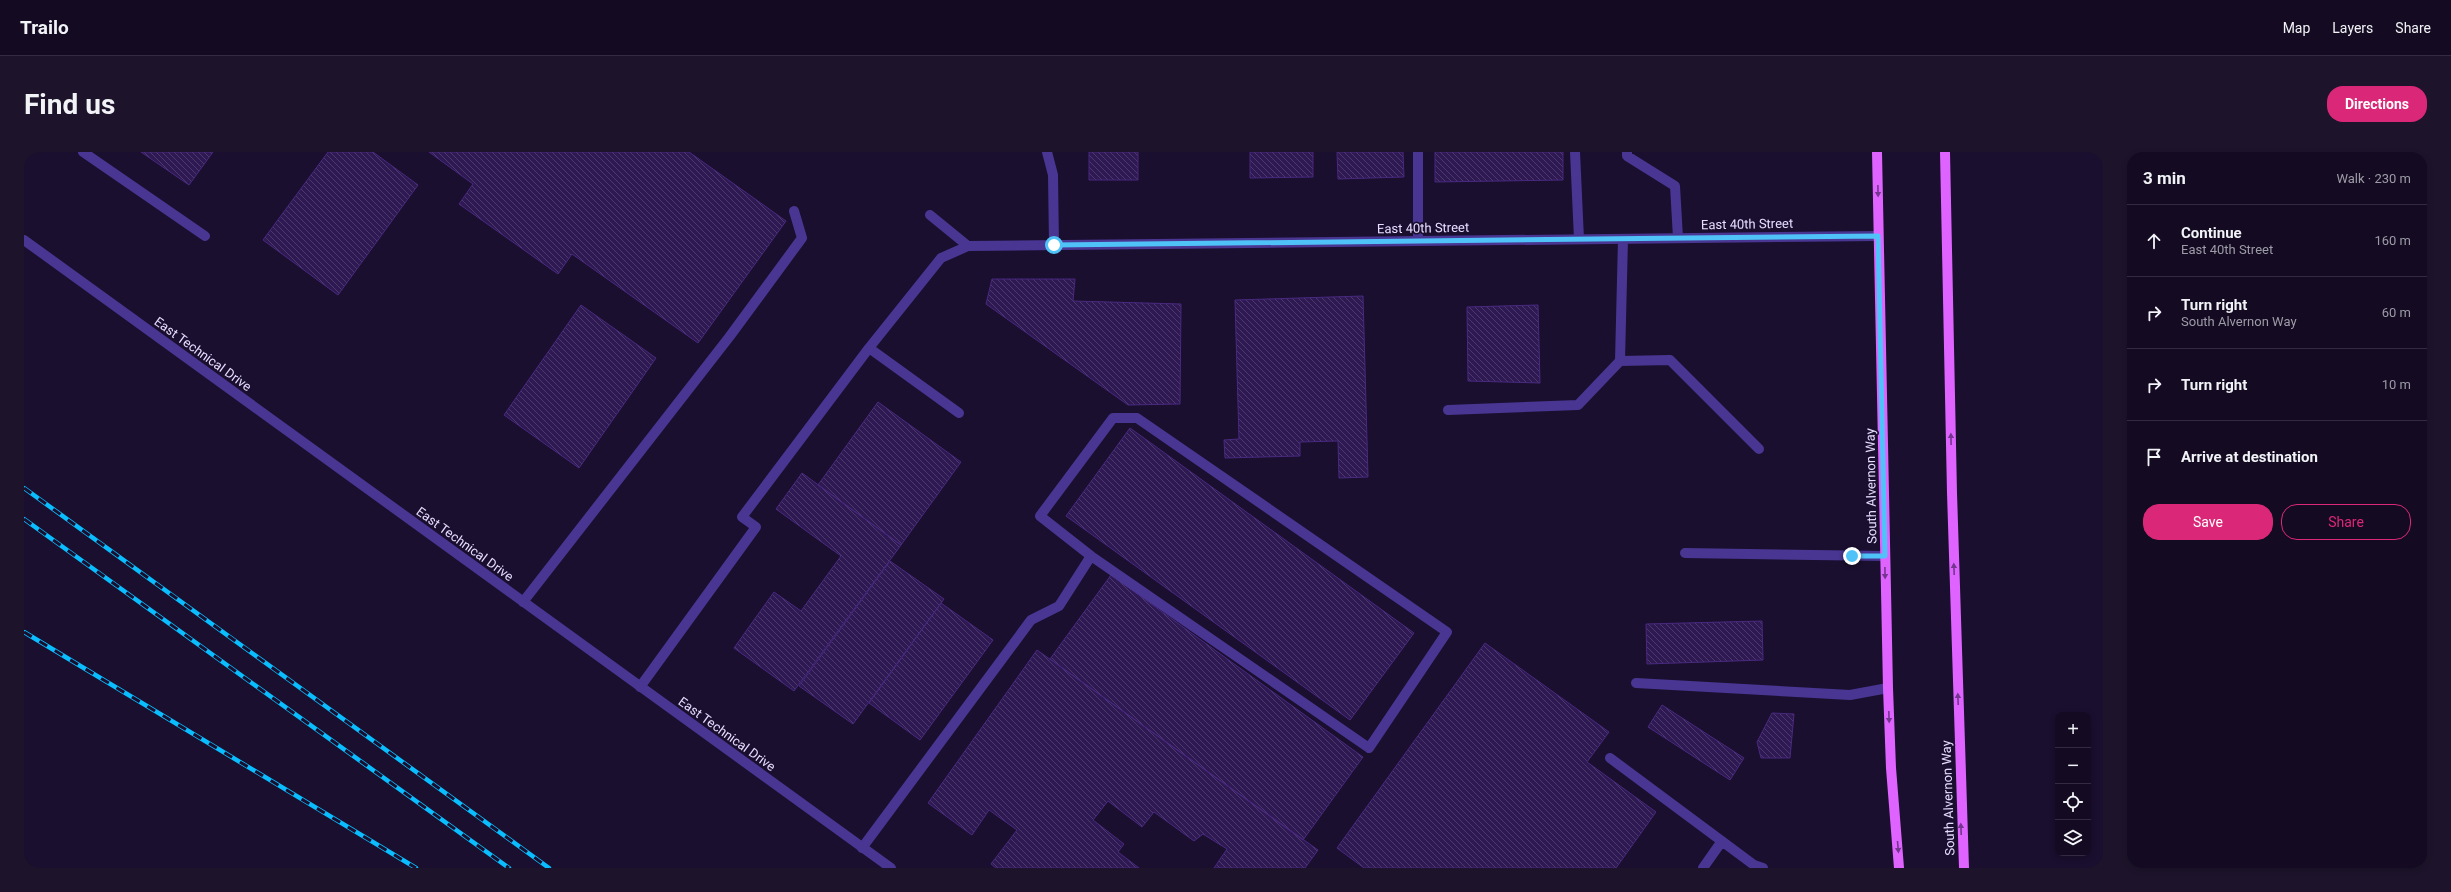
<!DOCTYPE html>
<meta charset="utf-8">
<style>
body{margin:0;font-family:Roboto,sans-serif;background:#1d142b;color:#f1f3f6}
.controls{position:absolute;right:12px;bottom:12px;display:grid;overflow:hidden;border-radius:8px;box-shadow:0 2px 6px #0003}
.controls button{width:36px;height:36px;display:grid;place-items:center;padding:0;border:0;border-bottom:1px solid #332b41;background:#140b23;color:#f1f3f6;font:20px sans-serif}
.stop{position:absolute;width:12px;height:12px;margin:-9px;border:3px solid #4fc3f7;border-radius:50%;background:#fff}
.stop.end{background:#4fc3f7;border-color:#fff;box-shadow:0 1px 4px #0008}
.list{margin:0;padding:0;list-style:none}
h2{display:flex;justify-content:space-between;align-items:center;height:52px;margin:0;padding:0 16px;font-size:17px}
h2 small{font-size:13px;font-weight:400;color:#9d9ba6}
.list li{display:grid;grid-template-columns:26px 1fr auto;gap:12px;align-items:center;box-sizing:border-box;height:72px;padding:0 16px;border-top:1px solid #332b41}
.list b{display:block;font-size:15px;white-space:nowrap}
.list p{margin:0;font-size:13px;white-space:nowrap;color:#9d9ba6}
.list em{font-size:13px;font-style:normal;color:#9d9ba6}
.actions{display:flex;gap:8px;padding:12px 16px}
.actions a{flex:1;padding:9px 0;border:1px solid #db2777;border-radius:16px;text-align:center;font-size:14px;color:#db2777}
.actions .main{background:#db2777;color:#fff}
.icon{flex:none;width:22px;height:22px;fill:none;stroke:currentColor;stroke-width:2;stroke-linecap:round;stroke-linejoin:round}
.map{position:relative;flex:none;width:2079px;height:716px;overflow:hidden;border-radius:16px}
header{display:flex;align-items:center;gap:24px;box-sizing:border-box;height:56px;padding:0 20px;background:#140b23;border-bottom:1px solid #332b41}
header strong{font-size:19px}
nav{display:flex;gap:22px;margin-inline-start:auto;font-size:14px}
.intro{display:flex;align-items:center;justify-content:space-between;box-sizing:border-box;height:96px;padding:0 24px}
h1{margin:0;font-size:28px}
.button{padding:10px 18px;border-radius:16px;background:#db2777;color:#fff;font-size:14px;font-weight:700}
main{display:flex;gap:24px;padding:0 24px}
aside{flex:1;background:#140b23;border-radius:16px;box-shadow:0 2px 6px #0003}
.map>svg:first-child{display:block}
.building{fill:url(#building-back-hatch);stroke:#492980}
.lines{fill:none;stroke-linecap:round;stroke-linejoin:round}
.service{stroke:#493692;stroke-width:10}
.minor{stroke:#493692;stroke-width:10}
.primary{stroke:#df64ff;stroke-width:10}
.rail-casing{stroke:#09bdff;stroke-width:4.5}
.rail{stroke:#1a0f2f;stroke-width:3;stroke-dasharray:9;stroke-linecap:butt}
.oneway{fill:#73358d}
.route{stroke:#4fc3f7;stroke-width:5}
.labels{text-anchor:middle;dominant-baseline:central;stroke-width:3.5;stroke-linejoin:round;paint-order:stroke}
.street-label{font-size:13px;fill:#e7ddff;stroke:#1a0f2f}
</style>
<header>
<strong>Trailo</strong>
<nav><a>Map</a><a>Layers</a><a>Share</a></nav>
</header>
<div class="intro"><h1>Find us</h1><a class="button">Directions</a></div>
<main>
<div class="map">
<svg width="2079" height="716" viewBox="0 0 2079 716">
<defs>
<pattern id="building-back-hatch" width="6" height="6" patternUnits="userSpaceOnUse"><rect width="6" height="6" fill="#2e1952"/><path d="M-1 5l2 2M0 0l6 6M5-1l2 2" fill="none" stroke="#4c3a6c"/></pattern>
</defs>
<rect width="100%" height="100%" fill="#1a0f2f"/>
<!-- building -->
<path class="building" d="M 117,0 L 189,0 L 165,33 Z
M 304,0 L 349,0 L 394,33 L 314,143 L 239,88 Z
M 405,0 L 665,0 L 762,69 L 674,191 L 548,102 L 534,122 L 435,52 L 449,32 Z
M 1065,0 L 1114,0 L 1114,28 L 1065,28 Z
M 1226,0 L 1289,0 L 1289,25 L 1226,26 Z
M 1313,0 L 1379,0 L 1380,25 L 1314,27 Z
M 1411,0 L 1539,0 L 1539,28 L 1411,30 Z
M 968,127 L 1051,127 L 1049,149 L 1157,152 L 1156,252 L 1104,253 L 962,152 Z
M 1339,144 L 1344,325 L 1315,326 L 1314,289 L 1276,290 L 1276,304 L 1201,306 L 1200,288 L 1215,287 L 1211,148 Z
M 557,153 L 632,206 L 555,316 L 480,263 Z
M 1514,153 L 1516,231 L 1444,229 L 1443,155 Z
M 854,250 L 937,310 L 877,393 L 794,333 Z
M 1106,276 L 1390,481 L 1326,568 L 1042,364 Z
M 778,321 L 877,393 L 770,539 L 710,496 L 750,440 L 777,459 L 817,404 L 752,357 Z
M 866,409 L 920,447 L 829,572 L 775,534 Z
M 1087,423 L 1339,605 L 1279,688 L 1026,507 Z
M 917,451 L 969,488 L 896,588 L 845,551 Z
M 1738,469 L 1739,508 L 1623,512 L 1622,472 Z
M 1461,491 L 1585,580 L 1563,610 L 1632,660 L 1592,716 L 1340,716 L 1313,696 Z
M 1013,498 L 1294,698 L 1281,716 L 1190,716 L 1203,697 L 1179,682 L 1170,689 L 1130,660 L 1118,675 L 1084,649 L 1069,668 L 1100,692 L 1094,700 L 1115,716 L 972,716 L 967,712 L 993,678 L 965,658 L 948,683 L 904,651 Z
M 1638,553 L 1720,606 L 1706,628 L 1624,575 Z
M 1748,561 L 1770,562 L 1766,606 L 1737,606 L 1733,590 Z"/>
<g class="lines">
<!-- service -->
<path class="service" d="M 59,0 L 181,84
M 1023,0 L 1029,23 L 1030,93
M 1394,0 L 1394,89
M 1551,0 L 1555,87
M 1603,0 L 1603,4 L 1651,34 L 1654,86
M 845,196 L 917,106 L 944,94 L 906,63
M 1596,209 L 1646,208 L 1735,297
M 1424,258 L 1554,253 L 1596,209 L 1599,87
M 1661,401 L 1861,404
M 499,450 L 706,184 L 778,86 L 770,59
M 1612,531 L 1826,543 L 1864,536
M 616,535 L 732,375 L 718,365 L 845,196 L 935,261
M 1586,606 L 1730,713 L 1739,716
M 838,696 L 1007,468 L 1035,454 L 1067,404 L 1016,364 L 1089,266 L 1113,266 L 1423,480 L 1345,596 L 1067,404
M 1679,716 L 1698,689"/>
<!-- minor -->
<path class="minor" d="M 0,88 L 867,716
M 944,94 L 1854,84"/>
<!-- primary -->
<path class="primary" d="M 1853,0 L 1864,536 L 1867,616 L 1875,716
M 1921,0 L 1928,341 L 1940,716"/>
<defs>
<path id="rail" d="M 0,336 L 525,716
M 0,367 L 485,716
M 0,480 L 392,716"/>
</defs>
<!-- rail casing -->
<use href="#rail" class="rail-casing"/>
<!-- rail -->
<use href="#rail" class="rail"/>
</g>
<!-- one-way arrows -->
<defs><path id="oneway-solid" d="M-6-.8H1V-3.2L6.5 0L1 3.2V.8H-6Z"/></defs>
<g class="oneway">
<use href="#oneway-solid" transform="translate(1854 39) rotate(89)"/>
<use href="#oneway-solid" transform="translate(1927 287) rotate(-91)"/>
<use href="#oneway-solid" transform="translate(1930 417) rotate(-92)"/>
<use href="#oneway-solid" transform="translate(1861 421) rotate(89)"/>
<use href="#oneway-solid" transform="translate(1934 547) rotate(-92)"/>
<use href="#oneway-solid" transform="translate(1865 565) rotate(88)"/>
<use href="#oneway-solid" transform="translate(1937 677) rotate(-92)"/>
<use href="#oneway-solid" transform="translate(1874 695) rotate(85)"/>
</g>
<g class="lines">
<!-- route -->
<path class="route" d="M 1030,93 L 1854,84 L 1861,404 L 1828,404"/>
</g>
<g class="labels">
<!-- street labels -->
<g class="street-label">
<text transform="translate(1723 72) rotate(-1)">East 40th Street</text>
<text transform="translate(1399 76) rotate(-1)">East 40th Street</text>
<text transform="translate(179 202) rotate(36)">East Technical Drive</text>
<text transform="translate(1847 334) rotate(-91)">South Alvernon Way</text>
<text transform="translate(441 392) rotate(36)">East Technical Drive</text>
<text transform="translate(703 582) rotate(36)">East Technical Drive</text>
<text transform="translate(1924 646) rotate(-92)">South Alvernon Way</text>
</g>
</g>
</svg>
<div class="controls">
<button>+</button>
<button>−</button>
<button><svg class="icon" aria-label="locate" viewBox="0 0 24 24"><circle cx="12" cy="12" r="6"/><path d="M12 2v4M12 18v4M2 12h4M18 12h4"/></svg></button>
<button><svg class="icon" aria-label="layers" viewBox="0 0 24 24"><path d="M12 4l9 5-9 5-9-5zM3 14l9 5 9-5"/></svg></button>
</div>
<div class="stop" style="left:1030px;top:93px"></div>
<div class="stop end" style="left:1828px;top:404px"></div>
</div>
<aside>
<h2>3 min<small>Walk · 230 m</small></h2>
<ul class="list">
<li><svg class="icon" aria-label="ahead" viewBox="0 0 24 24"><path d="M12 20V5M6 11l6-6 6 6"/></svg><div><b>Continue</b><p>East 40th Street</p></div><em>160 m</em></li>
<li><svg class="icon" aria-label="right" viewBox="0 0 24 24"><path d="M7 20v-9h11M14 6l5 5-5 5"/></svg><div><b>Turn right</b><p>South Alvernon Way</p></div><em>60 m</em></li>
<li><svg class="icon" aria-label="right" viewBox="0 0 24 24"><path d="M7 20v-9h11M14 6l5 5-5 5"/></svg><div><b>Turn right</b></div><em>10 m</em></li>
<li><svg class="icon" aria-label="arrive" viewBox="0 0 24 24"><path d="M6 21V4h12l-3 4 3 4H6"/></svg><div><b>Arrive at destination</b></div></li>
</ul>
<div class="actions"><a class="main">Save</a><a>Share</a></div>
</aside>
</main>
